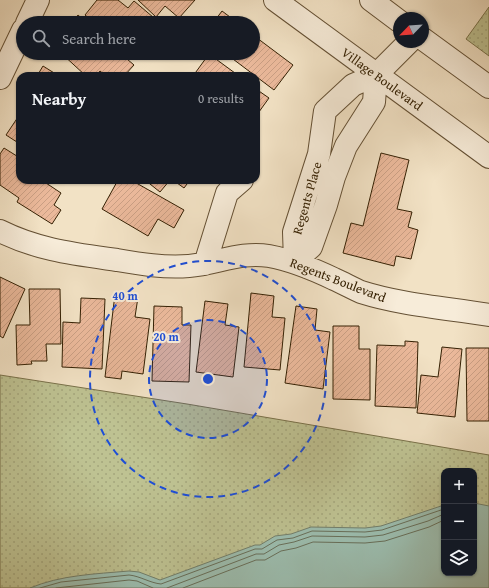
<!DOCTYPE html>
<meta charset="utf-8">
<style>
body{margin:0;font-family:"Gentium Book Plus",serif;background:#242831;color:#f1f3f6}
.controls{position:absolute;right:12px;bottom:12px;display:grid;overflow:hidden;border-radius:8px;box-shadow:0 1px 3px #0004}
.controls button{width:36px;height:36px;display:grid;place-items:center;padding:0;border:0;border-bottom:1px solid #363941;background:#171b24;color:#f1f3f6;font:20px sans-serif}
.compass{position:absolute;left:393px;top:12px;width:36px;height:36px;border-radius:50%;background:#171b24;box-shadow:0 1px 3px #0004;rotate:245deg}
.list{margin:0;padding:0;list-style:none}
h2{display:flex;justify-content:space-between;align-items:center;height:52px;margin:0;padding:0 16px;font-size:17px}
h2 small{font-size:13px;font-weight:400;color:#9ea1a6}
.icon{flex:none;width:22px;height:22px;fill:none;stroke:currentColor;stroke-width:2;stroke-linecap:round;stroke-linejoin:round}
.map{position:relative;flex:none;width:489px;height:588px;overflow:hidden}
.search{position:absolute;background:#171b24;box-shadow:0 1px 3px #0004;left:16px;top:16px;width:244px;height:44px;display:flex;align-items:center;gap:10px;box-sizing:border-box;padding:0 14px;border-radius:22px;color:#9ea1a6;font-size:15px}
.panel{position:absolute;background:#171b24;box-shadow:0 1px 3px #0004;left:16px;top:72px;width:244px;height:112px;border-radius:12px}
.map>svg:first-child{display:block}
.grass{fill:url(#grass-dots);stroke:#79714a;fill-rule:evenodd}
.water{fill:#9cbeb0;stroke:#727f6b}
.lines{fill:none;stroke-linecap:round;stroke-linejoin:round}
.shore{stroke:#686f5a;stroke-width:1}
.building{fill:url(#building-hatch);stroke:#342003}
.minor-casing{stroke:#645034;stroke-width:24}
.minor{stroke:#f7ecd9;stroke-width:22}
.ring{fill:none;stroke:#1d4ed8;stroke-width:2;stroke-dasharray:7 5}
.labels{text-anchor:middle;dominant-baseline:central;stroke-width:4;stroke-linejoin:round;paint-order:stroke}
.street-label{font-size:13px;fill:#342003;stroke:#f7ecd9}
.centre{fill:#1d4ed8;stroke:#f7ecd9;stroke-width:2}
.ring-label{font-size:12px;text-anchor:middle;font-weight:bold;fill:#1d4ed8;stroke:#f7ecd9;stroke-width:4;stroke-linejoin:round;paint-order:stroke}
</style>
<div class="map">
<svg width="489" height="588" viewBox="0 0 489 588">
<defs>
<pattern id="grass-dots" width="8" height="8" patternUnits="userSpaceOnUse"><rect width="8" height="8" fill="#bec292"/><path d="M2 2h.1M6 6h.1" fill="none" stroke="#a4a67c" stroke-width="1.8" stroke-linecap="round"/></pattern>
<pattern id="building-hatch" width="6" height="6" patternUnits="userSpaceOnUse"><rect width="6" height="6" fill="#ebb99b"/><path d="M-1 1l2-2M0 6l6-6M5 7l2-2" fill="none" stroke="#ca9f84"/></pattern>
</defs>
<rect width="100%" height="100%" fill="#f2e2c5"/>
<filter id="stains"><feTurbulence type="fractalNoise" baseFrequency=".005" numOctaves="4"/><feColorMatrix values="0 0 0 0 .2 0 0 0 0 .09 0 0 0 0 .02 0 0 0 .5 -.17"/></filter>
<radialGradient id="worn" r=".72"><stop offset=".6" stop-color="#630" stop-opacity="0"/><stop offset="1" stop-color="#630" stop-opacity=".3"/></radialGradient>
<!-- grass -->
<path class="grass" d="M 489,7 L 489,56 L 466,39 Z
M 0,375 L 187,404 L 489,455 L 489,588 L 0,588 ZM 444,471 L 474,471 L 474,573 L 444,573 Z"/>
<!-- water -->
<path class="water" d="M 474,503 L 489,506 L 489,588 L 30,588 C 61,575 95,574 129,571 L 139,572 L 160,580 L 255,545 L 260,545 L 275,536 L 291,534 L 311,527 L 365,528 L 381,526 L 444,505 L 444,573 L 474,573 Z"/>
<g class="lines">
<!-- shore -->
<path class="shore" d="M 40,588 L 61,582 L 129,575 C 140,576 150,583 161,584 L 255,549 L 262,549 L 277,540 L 293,538 L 312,531 L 365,532 L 382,530 L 444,509
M 56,588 L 129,580 L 137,581 L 153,588
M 167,588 L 256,554 L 264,554 L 279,545 L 294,542 L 312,536 L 365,537 L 383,535 L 428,521 L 444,514
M 183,588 L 256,560 L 265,560 L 281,551 L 296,548 L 313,542 L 365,543 L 385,541 L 429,527 L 444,520"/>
</g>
<!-- building -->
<path class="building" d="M 97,0 L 118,0 L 128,8 L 134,1 L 160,23 L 94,23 L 85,15 Z
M 138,0 L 195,0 L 179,18 L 165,6 L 156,17 Z
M 222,11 L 238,23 L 213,23 Z
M 78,15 L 87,23 L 71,23 Z
M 253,35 L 293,65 L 274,90 L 225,53 L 253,53 Z
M 61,53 L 120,53 L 134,65 L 124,76 L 106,76 L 100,71 L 96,76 L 86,76 Z
M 209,54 L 239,76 L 193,76 Z
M 43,66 L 59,76 L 37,76 Z
M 256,89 L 269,98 L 256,116 Z
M 20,114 L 20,144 L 6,135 Z
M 4,148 L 20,158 L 20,180 L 48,180 L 46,183 L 61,193 L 54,205 L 61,210 L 52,224 L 17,202 L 19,198 L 0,185 L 0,154 Z
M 381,153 L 409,160 L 397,209 L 412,212 L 408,227 L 418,230 L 411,259 L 396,256 L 394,266 L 343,253 L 351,223 L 363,226 Z
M 118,180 L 131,180 L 184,210 L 174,228 L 158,219 L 148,236 L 102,209 Z
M 145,180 L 170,180 L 160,192 Z
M 173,180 L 190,180 L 184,188 Z
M 0,277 L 25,289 L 3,338 L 0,336 Z
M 29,289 L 60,289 L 61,344 L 46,344 L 47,361 L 31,361 L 32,364 L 17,365 L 16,325 L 30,325 Z
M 251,293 L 274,296 L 272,317 L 285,318 L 280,370 L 244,367 Z
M 115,294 L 138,297 L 135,317 L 150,319 L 143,374 L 122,371 L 121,379 L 105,377 Z
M 81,298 L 105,299 L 102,369 L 62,367 L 63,322 L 80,323 Z
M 205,301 L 228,304 L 225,325 L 239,327 L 233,377 L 196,372 Z
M 154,306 L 182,307 L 182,325 L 191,325 L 189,382 L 152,381 Z
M 296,306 L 317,309 L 315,330 L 330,332 L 323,389 L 285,383 Z
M 333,326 L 359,326 L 359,349 L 370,349 L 370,400 L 333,399 Z
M 405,341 L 418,342 L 416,408 L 375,406 L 377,345 L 405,346 Z
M 442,347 L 462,349 L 455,417 L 417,413 L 421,375 L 438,377 Z
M 466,348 L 489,348 L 489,421 L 467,421 Z"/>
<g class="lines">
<defs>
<path id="minor" d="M 275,0 L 489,157
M 371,0 L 399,21
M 27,23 L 38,0
M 423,39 L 489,87
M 0,78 L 23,30
M 0,231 C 38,250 75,254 117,260 C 140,264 164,268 189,266 C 216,264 241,251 269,256 C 292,260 313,269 334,279 C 343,283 352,288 361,292 C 402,305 447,308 489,315
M 295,261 L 294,232 L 319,154 L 325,111 L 353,85 L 376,75 L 409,42
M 295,261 L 311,247 L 326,205 L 334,177 L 346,146 L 374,102 L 376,75
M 205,264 L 227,193 L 242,180"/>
</defs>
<!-- minor casing -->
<use href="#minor" class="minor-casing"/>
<!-- minor -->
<use href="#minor" class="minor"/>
</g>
<!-- distance rings -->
<circle cx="208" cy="379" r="59" fill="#1d4ed8" fill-opacity=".12"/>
<g class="ring">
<circle cx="208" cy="379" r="59"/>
<circle cx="208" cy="379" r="118"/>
</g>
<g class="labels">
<!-- street labels -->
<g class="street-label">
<text transform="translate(382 79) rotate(36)">Village Boulevard</text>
<text transform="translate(307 198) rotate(-74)">Regents Place</text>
<text transform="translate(338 280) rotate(21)">Regents Boulevard</text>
</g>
</g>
<circle cx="208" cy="379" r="6" class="centre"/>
<g class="ring-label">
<text x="125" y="300">40 m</text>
<text x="166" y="341">20 m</text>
</g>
<rect width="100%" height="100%" filter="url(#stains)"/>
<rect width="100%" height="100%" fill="url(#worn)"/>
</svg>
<div class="controls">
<button>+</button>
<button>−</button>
<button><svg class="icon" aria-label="layers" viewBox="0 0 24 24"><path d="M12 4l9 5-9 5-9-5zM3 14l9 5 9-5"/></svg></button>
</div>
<svg class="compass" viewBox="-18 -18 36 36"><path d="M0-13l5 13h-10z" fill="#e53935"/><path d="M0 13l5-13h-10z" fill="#9ea1a6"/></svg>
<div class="search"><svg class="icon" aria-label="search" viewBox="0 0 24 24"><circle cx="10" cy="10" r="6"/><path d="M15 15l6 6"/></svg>Search here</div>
<section class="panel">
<h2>Nearby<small>0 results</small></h2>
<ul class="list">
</ul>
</section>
</div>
